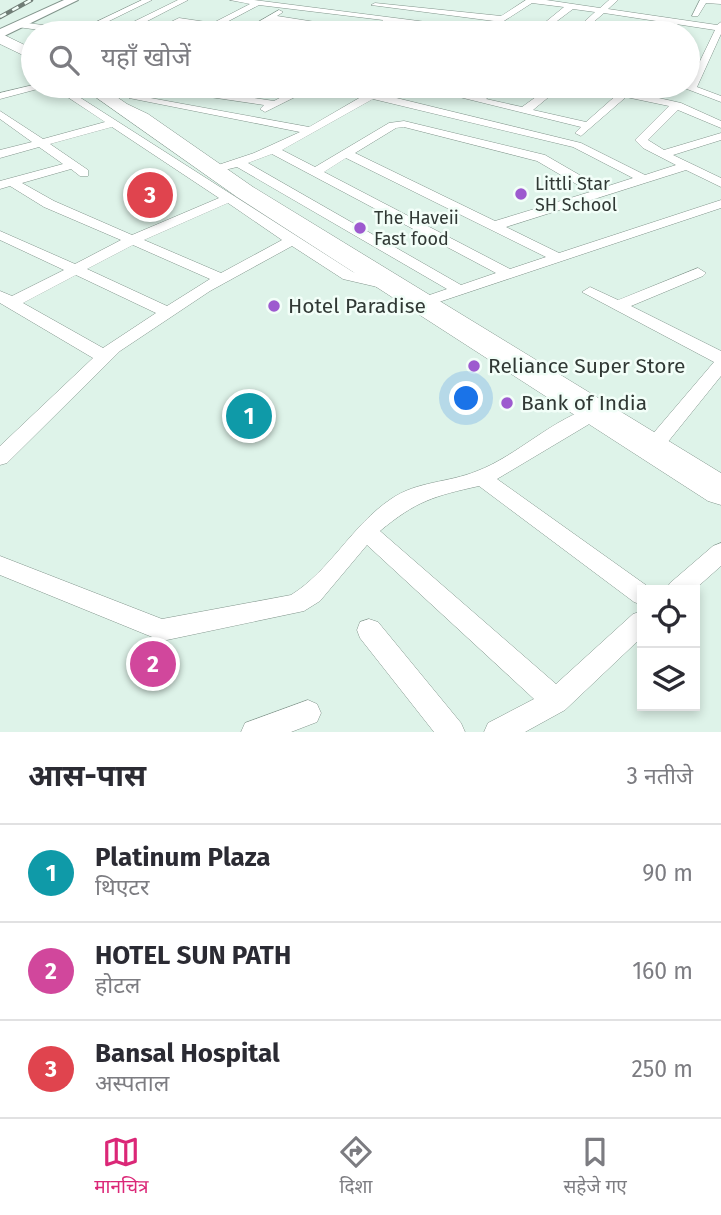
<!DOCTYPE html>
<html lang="hi">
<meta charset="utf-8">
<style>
body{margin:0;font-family:"Fira Sans","Noto Sans Devanagari",sans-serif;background:#f7f7f7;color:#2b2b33}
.controls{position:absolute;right:21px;bottom:21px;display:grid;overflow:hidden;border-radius:0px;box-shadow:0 4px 10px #0003}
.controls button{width:63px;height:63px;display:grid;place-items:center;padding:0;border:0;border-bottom:2px solid #e1e1e2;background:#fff;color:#2b2b33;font:35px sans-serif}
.you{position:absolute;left:467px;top:399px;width:24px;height:24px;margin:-18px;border:5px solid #fff;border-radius:50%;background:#1a73e8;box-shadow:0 0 0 10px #1a73e833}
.badge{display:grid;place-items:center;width:46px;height:46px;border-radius:50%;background:#db2777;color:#fff;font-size:23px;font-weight:700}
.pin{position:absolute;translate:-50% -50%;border:4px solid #fff;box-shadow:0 2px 7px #0006}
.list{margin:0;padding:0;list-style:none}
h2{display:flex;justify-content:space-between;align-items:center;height:91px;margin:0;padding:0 28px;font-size:30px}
h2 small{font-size:23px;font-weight:400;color:#7c7c81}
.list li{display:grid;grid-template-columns:46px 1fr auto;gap:21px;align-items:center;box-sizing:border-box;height:98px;padding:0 28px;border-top:2px solid #e1e1e2}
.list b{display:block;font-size:26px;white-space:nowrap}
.list p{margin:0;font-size:23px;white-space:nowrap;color:#7c7c81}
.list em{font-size:23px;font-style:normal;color:#7c7c81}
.icon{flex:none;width:38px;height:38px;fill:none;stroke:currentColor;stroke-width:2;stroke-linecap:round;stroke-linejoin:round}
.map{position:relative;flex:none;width:721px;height:732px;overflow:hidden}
.search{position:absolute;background:#fff;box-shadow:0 4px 10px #0003;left:21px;right:21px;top:21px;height:77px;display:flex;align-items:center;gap:18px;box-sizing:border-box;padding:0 24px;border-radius:38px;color:#7c7c81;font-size:26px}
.sheet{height:385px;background:#fff}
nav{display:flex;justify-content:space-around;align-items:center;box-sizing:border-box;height:98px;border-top:2px solid #e1e1e2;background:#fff;font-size:19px;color:#7c7c81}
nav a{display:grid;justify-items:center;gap:4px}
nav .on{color:#db2777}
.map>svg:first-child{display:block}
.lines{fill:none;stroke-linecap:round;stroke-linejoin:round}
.street-casing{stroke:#82958c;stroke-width:1}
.secondary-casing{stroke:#82958c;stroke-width:2}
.highway-casing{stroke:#82958c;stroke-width:1}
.street{fill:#fff;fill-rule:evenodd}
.secondary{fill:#fff;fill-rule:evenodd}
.highway{fill:#fff;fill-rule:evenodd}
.rail-casing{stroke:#707d76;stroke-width:4.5}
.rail{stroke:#f2fef8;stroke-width:2.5;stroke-dasharray:7;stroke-linecap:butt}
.poi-dot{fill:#9d5acf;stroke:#f2fef8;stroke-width:2.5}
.labels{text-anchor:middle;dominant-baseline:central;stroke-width:5;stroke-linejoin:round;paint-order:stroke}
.far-poi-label{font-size:18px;fill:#313935;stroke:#f2fef8;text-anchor:start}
.poi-label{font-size:21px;fill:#313935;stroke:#f2fef8;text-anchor:start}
</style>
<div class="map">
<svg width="721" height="732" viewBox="0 0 721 732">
<rect width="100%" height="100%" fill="#def3e9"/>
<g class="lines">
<defs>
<path id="street" d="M 142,0 L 152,0 L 107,22 L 127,25 L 178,0 L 188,0 L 124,33 L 114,33 L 119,29 L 94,23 Z
M 230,0 L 254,0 L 489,30 L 485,33 L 391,21 L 384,29 L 398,33 L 381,33 L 373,30 L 383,20 L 259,5 L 206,33 L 201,31 L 206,27 L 180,24 L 159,33 L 148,33 L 179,18 L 213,23 L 250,4 Z
M 526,0 L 546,0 L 600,8 L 609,0 L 618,0 L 608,9 L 717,25 L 721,22 L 721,34 L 697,87 L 721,96 L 721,102 L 679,86 L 688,86 L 715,30 L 604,13 L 590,25 L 625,33 L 585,30 L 581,33 L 572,33 L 595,12 L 573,9 L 541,33 L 532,33 L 564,7 L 532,3 L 493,28 L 489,25 L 494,21 L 371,5 L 375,3 L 501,16 Z
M 700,0 L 721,0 L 721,4 L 706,3 L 698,16 L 692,16 Z
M 279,10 L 283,12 L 277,16 L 341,26 L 337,29 L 270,21 L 249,33 L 239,33 Z
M 20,22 L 80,30 L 84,33 L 63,33 L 17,27 Z
M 33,85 L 49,86 L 0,99 L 0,93 Z
M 51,86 L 62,86 L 353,272 L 391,281 L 394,284 L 386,289 L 343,279 L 292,246 L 210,291 L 120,351 L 7,463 L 0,465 L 0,446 L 93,358 L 0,303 L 0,291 L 12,296 L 64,270 L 0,240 L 0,231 L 75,264 L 121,240 L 44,207 L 10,186 L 0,189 L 0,181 L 63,164 L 39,147 L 0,158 L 0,150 L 32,142 L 0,119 L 0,111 L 43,139 L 105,122 ZM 112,127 L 219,198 L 132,235 L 54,201 L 22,183 L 71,169 L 80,176 L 88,176 L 88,170 L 50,144 ZM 228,203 L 282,240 L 221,273 L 144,240 ZM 133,245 L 210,279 L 167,306 L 87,269 ZM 76,275 L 156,313 L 103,348 L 23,303 Z
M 150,86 L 174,86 L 274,101 L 287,94 L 247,86 L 296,90 L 305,86 L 317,86 L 265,112 L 260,109 L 264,105 L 155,89 Z
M 380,86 L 392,86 L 380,94 L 581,143 L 645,175 L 676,165 L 643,148 L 635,140 L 669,106 L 626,97 L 581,136 L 575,133 L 581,127 L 439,92 L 444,89 L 476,96 L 492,86 L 503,86 L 486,99 L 522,107 L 551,86 L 562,86 L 533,110 L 586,122 L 620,92 L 594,86 L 637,86 L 632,92 L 681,103 L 721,121 L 721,128 L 678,110 L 648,140 L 664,150 L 721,133 L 721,140 L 673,155 L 721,178 L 721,187 L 686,170 L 506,227 L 559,253 L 721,200 L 721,208 L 421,308 L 413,303 L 415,300 L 447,289 L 237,167 L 212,173 L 206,169 L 254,153 L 300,132 L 129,98 L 134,95 L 309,127 ZM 373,99 L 573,147 L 633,178 L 602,188 L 545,155 L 404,121 L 389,123 L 315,167 L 282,150 ZM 404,127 L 537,161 L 590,192 L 495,221 L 355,153 L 396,128 ZM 272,154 L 496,273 L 461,285 L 248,163 ZM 346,158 L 546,257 L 510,269 L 324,172 Z
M 698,268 L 706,273 L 703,276 L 631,306 L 721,351 L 721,376 L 659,453 L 645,453 L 642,448 L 645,443 L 714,362 L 582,292 L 590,287 L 618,300 Z
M 594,407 L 601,409 L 603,413 L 601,417 L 497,479 L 650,588 L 651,590 L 642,590 L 642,605 L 634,602 L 479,486 C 434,496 416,501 380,531 L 556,684 L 633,614 L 642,611 L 642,637 L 565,710 L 525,732 L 484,732 L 488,723 L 534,699 L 367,545 L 320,601 L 304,611 L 162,641 L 0,575 L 0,556 L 162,619 L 291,595 C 330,571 352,525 391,499 C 417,481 448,483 477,471 C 517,456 553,418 594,407 Z
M 721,543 L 721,566 L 694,590 L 666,590 L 670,583 L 713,546 Z
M 369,619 L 378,622 L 461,723 L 465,732 L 434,732 L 360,638 L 357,630 L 360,622 Z
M 308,700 L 317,704 L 321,713 L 317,722 L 291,732 L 241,732 L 245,723 Z"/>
<path id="secondary" d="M 64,0 L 78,0 L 0,38 L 0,29 Z"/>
<path id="highway" d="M 0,33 L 33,49 L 33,60 L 0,44 Z
M 80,86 L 101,86 L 127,104 L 148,114 L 253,187 L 721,473 L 721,505 L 708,501 L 237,197 Z"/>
</defs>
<!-- street casing -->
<use href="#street" class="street-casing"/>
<!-- secondary casing -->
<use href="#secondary" class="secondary-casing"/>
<!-- highway casing -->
<use href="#highway" class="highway-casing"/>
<!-- street -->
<use href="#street" class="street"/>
<!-- secondary -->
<use href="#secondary" class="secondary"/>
<!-- highway -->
<use href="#highway" class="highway"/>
<defs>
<path id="rail" d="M 0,17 L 31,0"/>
</defs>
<!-- rail casing -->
<use href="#rail" class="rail-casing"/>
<!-- rail -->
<use href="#rail" class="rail"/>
</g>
<!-- markers -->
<g class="poi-dot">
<circle cx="521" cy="194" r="7"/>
<circle cx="360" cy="228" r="7"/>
<circle cx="274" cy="306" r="7"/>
<circle cx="474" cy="366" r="7"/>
<circle cx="507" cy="403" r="7"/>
</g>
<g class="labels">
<!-- far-poi labels -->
<g class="far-poi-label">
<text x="535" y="184">Littli Star<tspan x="535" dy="21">SH School</tspan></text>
<text x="374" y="218">The Haveii<tspan x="374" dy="21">Fast food</tspan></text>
</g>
<!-- poi labels -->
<g class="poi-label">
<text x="288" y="306">Hotel Paradise</text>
<text x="488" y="366">Reliance Super Store</text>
<text x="521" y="403">Bank of India</text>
</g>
</g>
</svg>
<div class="controls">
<button><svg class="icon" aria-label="locate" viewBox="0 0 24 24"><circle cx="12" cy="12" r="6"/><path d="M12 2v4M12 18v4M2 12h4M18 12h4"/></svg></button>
<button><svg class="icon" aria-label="layers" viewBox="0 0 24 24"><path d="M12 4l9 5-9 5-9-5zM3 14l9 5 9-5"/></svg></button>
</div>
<div class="you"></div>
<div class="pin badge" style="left:249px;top:416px;background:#0f9aa8">1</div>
<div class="pin badge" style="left:153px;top:664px;background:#d1479c">2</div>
<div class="pin badge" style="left:150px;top:195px;background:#e0444e">3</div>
<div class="search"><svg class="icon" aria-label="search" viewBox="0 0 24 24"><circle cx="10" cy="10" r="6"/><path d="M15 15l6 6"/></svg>यहाँ खोजें</div>
</div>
<section class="sheet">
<h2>आस-पास<small>3 नतीजे</small></h2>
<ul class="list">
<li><span class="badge" style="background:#0f9aa8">1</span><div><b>Platinum Plaza</b><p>थिएटर</p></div><em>90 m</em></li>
<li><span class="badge" style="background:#d1479c">2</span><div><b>HOTEL SUN PATH</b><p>होटल</p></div><em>160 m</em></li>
<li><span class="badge" style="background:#e0444e">3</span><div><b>Bansal Hospital</b><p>अस्पताल</p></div><em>250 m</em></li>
</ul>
</section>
<nav>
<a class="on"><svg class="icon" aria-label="map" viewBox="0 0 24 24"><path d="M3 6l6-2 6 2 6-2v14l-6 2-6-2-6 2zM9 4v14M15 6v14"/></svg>मानचित्र</a>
<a><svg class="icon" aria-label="directions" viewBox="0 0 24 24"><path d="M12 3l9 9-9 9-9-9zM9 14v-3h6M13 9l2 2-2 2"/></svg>दिशा</a>
<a><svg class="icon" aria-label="saved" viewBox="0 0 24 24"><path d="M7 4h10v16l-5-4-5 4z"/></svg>सहेजे गए</a>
</nav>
